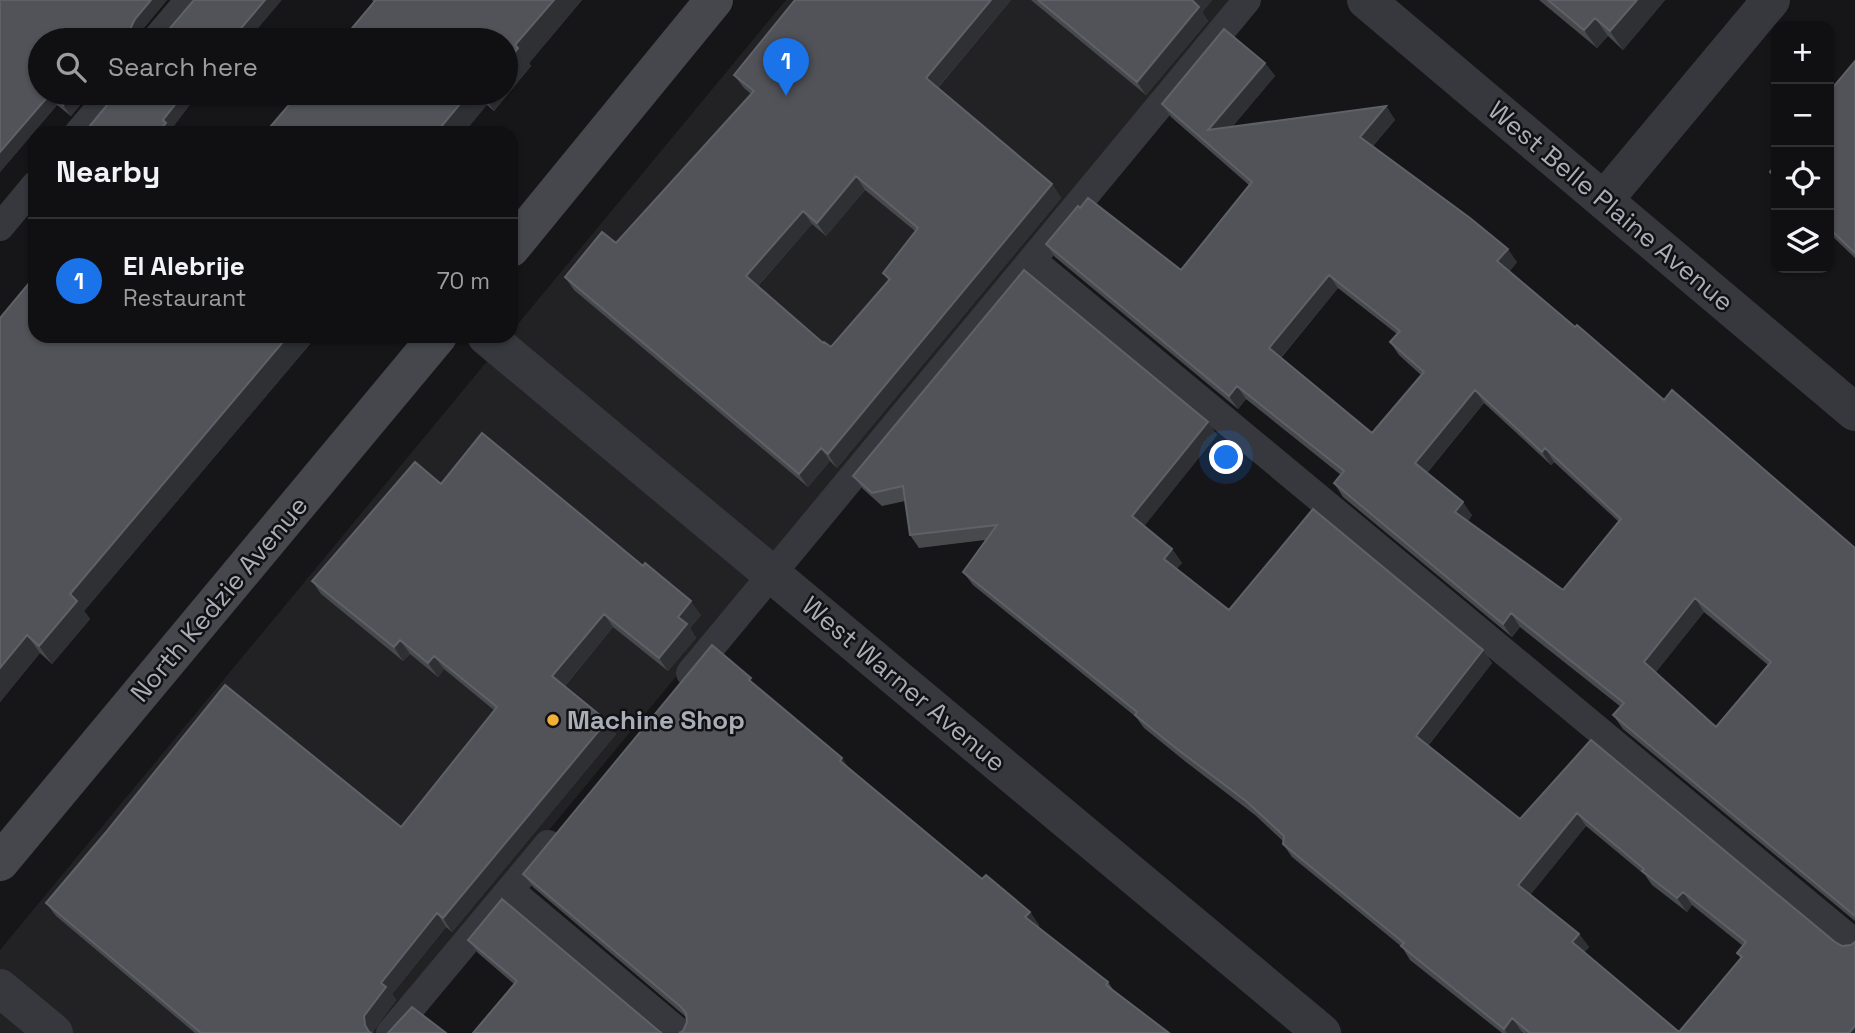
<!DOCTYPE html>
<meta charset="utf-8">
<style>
body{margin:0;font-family:"Space Grotesk",sans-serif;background:#1e1e20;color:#f1f3f6}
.controls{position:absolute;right:21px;top:21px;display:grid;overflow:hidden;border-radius:14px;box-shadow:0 2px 5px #0004}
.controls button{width:63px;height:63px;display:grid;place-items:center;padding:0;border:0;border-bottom:2px solid #303032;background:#101012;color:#f1f3f6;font:35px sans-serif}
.you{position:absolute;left:1227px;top:458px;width:24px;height:24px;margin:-18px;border:5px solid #fff;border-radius:50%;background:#1a73e8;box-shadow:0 0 0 10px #1a73e833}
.badge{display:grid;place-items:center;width:46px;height:46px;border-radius:50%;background:#1a73e8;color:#fff;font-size:23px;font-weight:700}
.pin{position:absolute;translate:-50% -58px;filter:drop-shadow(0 2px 4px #0008)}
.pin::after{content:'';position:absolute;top:37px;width:24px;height:21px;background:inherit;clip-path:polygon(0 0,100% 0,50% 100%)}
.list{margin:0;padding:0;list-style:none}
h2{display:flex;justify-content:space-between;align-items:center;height:91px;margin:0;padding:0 28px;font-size:30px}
h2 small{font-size:23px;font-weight:400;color:#9c9d9f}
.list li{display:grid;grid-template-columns:46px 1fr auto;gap:21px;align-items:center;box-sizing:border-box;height:126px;padding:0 28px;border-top:2px solid #303032}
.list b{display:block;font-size:26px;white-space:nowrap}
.list p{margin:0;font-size:23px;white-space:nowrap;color:#9c9d9f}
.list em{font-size:23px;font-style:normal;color:#9c9d9f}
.icon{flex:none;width:38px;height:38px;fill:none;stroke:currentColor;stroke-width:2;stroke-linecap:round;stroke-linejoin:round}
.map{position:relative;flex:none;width:1855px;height:1033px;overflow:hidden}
.search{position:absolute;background:#101012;box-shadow:0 2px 5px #0004;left:28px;top:28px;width:490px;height:77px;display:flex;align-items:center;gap:18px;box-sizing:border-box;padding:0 24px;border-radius:38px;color:#9c9d9f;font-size:26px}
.panel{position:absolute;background:#101012;box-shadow:0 2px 5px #0004;left:28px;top:126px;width:490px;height:217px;border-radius:21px}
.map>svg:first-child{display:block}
.built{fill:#222225}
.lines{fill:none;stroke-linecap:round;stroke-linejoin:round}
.service{stroke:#37383d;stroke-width:28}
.minor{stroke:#37383d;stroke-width:38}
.secondary{stroke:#45474d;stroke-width:38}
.wall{fill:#47494d;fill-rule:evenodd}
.shaded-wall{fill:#2f3033}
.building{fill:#525359;stroke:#5f6168;stroke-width:2;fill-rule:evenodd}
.poi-dot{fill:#f2b134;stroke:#111113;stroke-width:2.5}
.labels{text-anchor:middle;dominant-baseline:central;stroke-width:5;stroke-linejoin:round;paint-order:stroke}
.street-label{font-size:26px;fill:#a8adb8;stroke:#111113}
.poi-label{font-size:26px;font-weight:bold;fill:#a8adb8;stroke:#111113;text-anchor:start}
</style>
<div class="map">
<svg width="1855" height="1033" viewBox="0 0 1855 1033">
<rect width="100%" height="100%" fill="#161618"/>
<!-- built -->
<path class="built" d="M 786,0 L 1236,0 L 381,1033 L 0,1033 L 0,950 Z"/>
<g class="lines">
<!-- service -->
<path class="service" d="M 155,40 L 189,0
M 78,133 L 112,93
M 0,227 L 35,185
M 1032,260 L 1855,943
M 690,673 L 1247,0
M 510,890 L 680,1033
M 390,1033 L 548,844"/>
<!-- minor -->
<path class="minor" d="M 1366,0 L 1855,412
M 1604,200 L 1771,0
M 486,336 L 1322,1033
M 0,988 L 54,1033"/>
<!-- secondary -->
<path class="secondary" d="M 511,248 L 714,0
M 0,862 L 438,336"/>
</g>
<!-- wall -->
<path class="wall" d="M 0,0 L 167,0 L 142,30 L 139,38 L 139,40 L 40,40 L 90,93 L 71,116 L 57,105 L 0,172 Z
M 372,0 L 582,0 L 529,63 L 531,66 L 494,111 L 487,105 L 299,93 L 506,93 L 374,3 Z
M 1011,0 L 938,88 L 1052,184 L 1061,198 L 837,468 L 830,461 L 808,487 L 574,290 L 565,277 L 616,243 L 751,94 L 744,88 L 734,75 ZM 865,190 L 915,231 L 883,273 L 889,281 L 831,347 L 823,343 L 758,286 L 812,224 L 826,236 Z
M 1031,0 L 1212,0 L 1202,12 L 1208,21 L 1146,95 Z
M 1539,0 L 1665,0 L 1623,50 L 1608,36 L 1597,48 Z
M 1855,61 L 1855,258 L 1829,233 L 1829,92 Z
M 1265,63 L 1275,76 L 1232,127 L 1386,106 L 1395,120 L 1373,146 L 1517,262 L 1509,272 L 1664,400 L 1822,521 L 1855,548 L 1855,921 L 1623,729 L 1613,715 L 1621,707 L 1520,627 L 1512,637 L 1343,497 L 1334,483 L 1341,475 L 1246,399 L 1238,409 L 1055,257 L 1046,244 L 1181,270 L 1249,185 L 1171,117 L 1162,104 ZM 1338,288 L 1397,334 L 1390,342 L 1399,355 L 1421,375 L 1372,433 L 1281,358 ZM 1484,403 L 1551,465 L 1554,462 L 1619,522 L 1563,590 L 1468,521 L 1472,515 L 1427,473 ZM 1704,612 L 1768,665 L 1716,727 L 1655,673 Z
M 0,318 L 35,336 L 305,336 L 310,344 L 84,611 L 90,619 L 52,664 L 40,653 L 0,702 Z
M 1208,422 L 1217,435 L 1144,526 L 1172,549 L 1182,563 L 1176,569 L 1229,610 L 1483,650 L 1492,663 L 1428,746 L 1520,819 L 1591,740 L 1835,942 L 1842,946 L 1851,945 L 1855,1033 L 1523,1033 L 1522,1032 L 1520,1033 L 1502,1033 L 1410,960 L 1402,947 L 1292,857 L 1283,844 L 1283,841 L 1255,815 L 1186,762 L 1144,728 L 1136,717 L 973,585 L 963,572 L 985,540 L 919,548 L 910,535 L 905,501 L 882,506 L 863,489 L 853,476 ZM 1586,826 L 1645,875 L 1652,885 L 1687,912 L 1692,905 L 1743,946 L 1737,953 L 1741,958 L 1679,1032 L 1584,952 L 1589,947 L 1579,934 L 1530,895 Z
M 441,484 L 701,615 L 690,628 L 696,638 L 668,671 L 613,627 L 565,686 L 616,734 L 452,932 L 446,927 L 392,994 L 396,1000 L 374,1030 L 374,1033 L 195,1033 L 56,916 L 46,903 L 401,827 L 495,711 L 444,669 L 438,677 L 410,654 L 403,661 L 321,594 L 312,581 Z
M 757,687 L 851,770 L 982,879 L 1030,912 L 1039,925 L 1038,927 L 1108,982 L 1114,991 L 683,1031 L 687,1022 L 686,1017 L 533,887 L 523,874 Z
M 468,940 L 660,1032 L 514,984 L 478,953 Z"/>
<!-- shaded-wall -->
<path class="shaded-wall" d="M 151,0 L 167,0 L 142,30 L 139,38 L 139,40 L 136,40 L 132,34 L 131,27 L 135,19 Z
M 265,0 L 282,0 L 248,40 L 231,40 Z
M 554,0 L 582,0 L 529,63 L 531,66 L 494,111 L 482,93 L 506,93 L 506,63 L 515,45 Z
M 991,0 L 1011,0 L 935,91 L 926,78 Z
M 1192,0 L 1212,0 L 1202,12 L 1208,21 L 1146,95 L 1137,82 Z
M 1637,0 L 1665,0 L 1623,50 L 1610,31 Z
M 1595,18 L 1608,36 L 1597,48 L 1584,30 Z
M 1265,63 L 1275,76 L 1218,143 L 1208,130 Z
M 74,93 L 90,93 L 71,116 L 63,105 Z
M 184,93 L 199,93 L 171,130 L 173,133 L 157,133 L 163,120 Z
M 469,93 L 479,93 L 487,105 L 464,133 L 436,133 Z
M 50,94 L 57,105 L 0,172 L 0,152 Z
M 1386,106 L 1395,120 L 1369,150 L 1360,137 Z
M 856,176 L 865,190 L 826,236 L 817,223 Z
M 1052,184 L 1061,198 L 837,468 L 828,454 Z
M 803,211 L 812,224 L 755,289 L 746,276 Z
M 1508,249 L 1517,262 L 1507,275 L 1497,261 Z
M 1329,275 L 1338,288 L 1278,361 L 1269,348 Z
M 288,336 L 305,336 L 310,344 L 84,611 L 90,619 L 52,664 L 39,646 L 70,594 Z
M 1237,386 L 1246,399 L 1238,409 L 1229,396 Z
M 1475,390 L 1484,403 L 1424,476 L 1415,463 Z
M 1208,422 L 1217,435 L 1142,529 L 1132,516 Z
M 821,448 L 830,461 L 808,487 L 799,474 Z
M 1545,448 L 1554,462 L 1551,465 L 1542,452 Z
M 1463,502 L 1472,515 L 1465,526 L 1455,512 Z
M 1172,549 L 1182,563 L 1173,573 L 1164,559 Z
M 1695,598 L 1704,612 L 1653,676 L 1644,662 Z
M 691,601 L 701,615 L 690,628 L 696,638 L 668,671 L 659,658 L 678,617 Z
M 1511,613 L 1520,627 L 1512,637 L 1503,624 Z
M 604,614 L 613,627 L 562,689 L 552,676 Z
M 27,635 L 40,653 L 0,702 L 0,668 Z
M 400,640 L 410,654 L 403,661 L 394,647 Z
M 1483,650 L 1492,663 L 1425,750 L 1416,736 Z
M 434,656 L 444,669 L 438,677 L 428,663 Z
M 607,721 L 616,734 L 452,932 L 443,918 Z
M 842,758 L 852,772 L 840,761 Z
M 1577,813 L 1586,826 L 1527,899 L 1518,885 Z
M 1683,892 L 1692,905 L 1687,912 L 1677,898 Z
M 1030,912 L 1039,925 L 1035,931 L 1025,917 Z
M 437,913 L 446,927 L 392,994 L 396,1000 L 374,1030 L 374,1033 L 370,1033 L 365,1025 L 364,1016 L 381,983 Z
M 1579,934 L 1589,947 L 1582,956 L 1572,942 Z
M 1512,1018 L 1522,1032 L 1520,1033 L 1507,1033 L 1504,1029 Z
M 1855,1026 L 1855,1033 L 1849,1033 Z"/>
<!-- building -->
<path class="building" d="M 0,0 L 151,0 L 135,19 L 131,27 L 132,34 L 136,40 L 40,40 L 40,93 L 74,93 L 63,105 L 50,94 L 0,152 Z
M 194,0 L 265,0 L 231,40 L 160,40 Z
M 375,0 L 554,0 L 515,45 L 518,48 L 506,63 L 506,40 L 342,40 L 375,1 Z
M 795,0 L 991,0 L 926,78 L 1052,184 L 828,454 L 821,448 L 799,474 L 565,277 L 602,232 L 616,243 L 754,91 L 734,75 ZM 856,176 L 918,228 L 883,273 L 890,279 L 831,347 L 824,342 L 823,343 L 746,276 L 803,211 L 817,223 Z
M 1038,0 L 1192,0 L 1199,7 L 1137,82 Z
M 1548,0 L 1637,0 L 1610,31 L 1595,18 L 1584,30 Z
M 1224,29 L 1265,63 L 1208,130 L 1386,106 L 1360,137 L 1470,218 L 1508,249 L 1497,261 L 1575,327 L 1577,325 L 1664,400 L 1672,390 L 1855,548 L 1855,916 L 1613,715 L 1624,703 L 1511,613 L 1503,624 L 1334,483 L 1344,471 L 1237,386 L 1229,396 L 1046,244 L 1078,206 L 1080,208 L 1088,198 L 1181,270 L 1252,182 L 1162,104 ZM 1329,275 L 1400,331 L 1390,342 L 1424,372 L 1372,433 L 1269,348 ZM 1475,390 L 1542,452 L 1545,448 L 1621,519 L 1563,590 L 1455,512 L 1463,502 L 1415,463 ZM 1695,598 L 1771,662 L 1716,727 L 1644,662 Z
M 1855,61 L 1855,253 L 1829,228 L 1829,92 Z
M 117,93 L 184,93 L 163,120 L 166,123 L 157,133 L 96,133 L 89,127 Z
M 299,93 L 469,93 L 436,133 L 265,133 Z
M 1776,164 L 1776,178 L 1770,172 Z
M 1024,270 L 1208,422 L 1132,516 L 1172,549 L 1164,559 L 1229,610 L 1313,509 L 1483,650 L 1416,736 L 1520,819 L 1591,740 L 1835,942 L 1842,946 L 1851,945 L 1855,942 L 1855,1026 L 1849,1033 L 1530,1033 L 1512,1018 L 1504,1029 L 1401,946 L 1404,943 L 1283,844 L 1284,836 L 1246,801 L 1177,749 L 1135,715 L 1137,712 L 963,572 L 997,525 L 910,535 L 903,486 L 872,493 L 853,476 ZM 1577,813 L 1644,869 L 1642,871 L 1677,898 L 1683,892 L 1746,942 L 1737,953 L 1742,957 L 1679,1032 L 1572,942 L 1579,934 L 1518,885 Z
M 35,276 L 35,336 L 288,336 L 70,594 L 77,601 L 39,646 L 27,635 L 0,668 L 0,318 Z
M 482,433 L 643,566 L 645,563 L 691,601 L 678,617 L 687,624 L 659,658 L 604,614 L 552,676 L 607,721 L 443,918 L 437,913 L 381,983 L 386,987 L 364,1016 L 365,1025 L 369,1032 L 372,1033 L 201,1033 L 46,903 L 107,831 L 225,685 L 401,827 L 497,707 L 434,656 L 428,663 L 400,640 L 394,647 L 312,581 L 415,462 L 441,484 Z
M 712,645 L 751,678 L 749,680 L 842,758 L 840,761 L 982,879 L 986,875 L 1030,912 L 1025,917 L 1108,982 L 1106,985 L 1169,1033 L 679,1033 L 683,1031 L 687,1022 L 686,1013 L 681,1007 L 523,874 Z
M 502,899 L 660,1032 L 662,1033 L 473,1033 L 517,981 L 468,940 Z
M 412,1007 L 446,1033 L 388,1033 Z"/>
<!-- markers -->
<circle class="poi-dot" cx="553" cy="720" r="7"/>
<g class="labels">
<!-- street labels -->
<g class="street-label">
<text transform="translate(1611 206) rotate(40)">West Belle Plaine Avenue</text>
<text transform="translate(219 599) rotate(-50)">North Kedzie Avenue</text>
<text transform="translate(904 684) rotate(40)">West Warner Avenue</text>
</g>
<!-- poi labels -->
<g class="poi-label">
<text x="567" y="720">Machine Shop</text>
</g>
</g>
</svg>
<div class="controls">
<button>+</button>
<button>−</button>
<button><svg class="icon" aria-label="locate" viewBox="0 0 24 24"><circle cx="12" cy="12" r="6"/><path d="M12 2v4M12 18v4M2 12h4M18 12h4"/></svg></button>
<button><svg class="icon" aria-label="layers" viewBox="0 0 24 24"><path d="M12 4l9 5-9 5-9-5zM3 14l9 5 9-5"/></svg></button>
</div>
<div class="you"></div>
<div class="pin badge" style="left:786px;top:96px">1</div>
<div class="search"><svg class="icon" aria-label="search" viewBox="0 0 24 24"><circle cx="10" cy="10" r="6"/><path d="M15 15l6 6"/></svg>Search here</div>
<section class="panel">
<h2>Nearby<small></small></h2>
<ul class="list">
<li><span class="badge">1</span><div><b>El Alebrije</b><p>Restaurant</p></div><em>70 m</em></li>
</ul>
</section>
</div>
